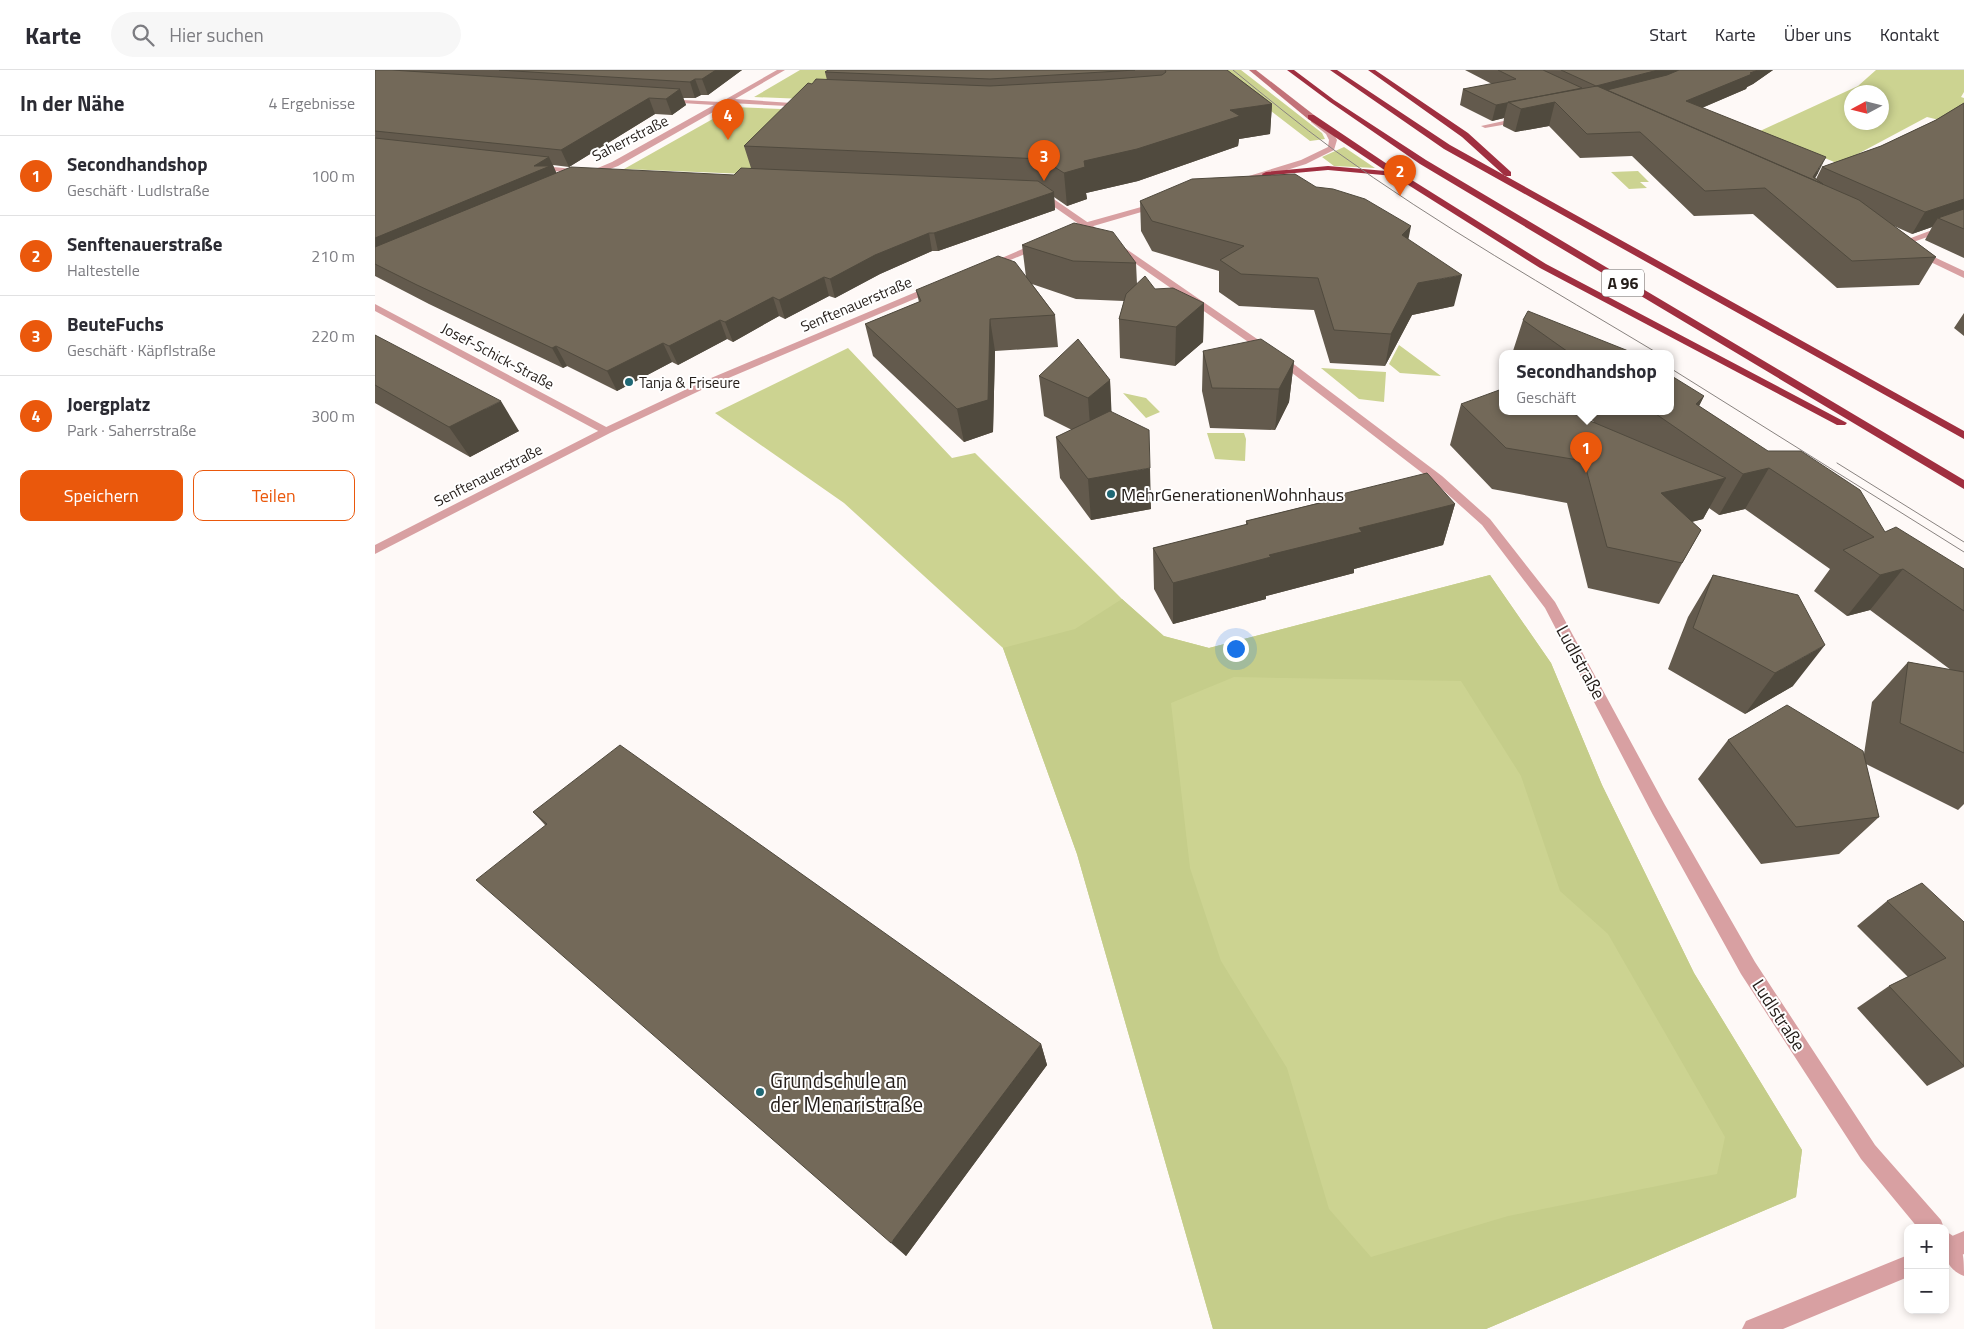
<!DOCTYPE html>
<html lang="de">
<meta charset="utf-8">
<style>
body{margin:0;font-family:"Titillium Web",sans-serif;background:#f7f7f7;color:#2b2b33}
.controls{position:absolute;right:15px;bottom:15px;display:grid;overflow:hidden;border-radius:10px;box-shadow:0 2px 8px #0003}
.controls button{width:45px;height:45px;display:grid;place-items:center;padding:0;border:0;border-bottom:1px solid #e1e1e2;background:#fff;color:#2b2b33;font:25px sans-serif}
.compass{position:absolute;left:1469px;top:15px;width:45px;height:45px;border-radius:50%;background:#fff;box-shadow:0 2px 8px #0003;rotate:263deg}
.you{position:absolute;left:860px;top:578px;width:18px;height:18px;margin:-12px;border:4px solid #fff;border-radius:50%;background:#1a73e8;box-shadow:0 0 0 8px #1a73e833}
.badge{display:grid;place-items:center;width:32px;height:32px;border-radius:50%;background:#ea580c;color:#fff;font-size:16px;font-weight:700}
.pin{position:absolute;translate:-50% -41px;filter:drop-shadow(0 1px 2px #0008)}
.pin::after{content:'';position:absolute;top:26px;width:18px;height:15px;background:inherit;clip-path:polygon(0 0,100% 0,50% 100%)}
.popup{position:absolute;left:1124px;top:280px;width:175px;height:65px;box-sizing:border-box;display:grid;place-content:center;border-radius:10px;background:#fff;filter:drop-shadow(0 1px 4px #0005);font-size:16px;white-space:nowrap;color:#7c7c81}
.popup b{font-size:19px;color:#2b2b33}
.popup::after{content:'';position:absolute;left:50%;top:100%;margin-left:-10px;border:10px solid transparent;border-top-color:#fff}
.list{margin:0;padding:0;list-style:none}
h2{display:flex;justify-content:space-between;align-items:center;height:65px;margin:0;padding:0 20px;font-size:21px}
h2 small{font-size:16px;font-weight:400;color:#7c7c81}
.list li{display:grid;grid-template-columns:32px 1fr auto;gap:15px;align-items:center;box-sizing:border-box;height:80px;padding:0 20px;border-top:1px solid #e1e1e2}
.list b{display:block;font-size:19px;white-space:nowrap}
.list p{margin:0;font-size:16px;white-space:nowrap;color:#7c7c81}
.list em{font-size:16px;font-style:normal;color:#7c7c81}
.actions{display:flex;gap:10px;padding:15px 20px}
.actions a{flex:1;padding:11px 0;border:1px solid #ea580c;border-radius:10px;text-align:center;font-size:18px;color:#ea580c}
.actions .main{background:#ea580c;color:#fff}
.icon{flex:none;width:28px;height:28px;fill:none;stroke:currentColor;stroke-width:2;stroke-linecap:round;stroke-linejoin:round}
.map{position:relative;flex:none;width:1589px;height:1259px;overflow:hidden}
header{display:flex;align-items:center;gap:30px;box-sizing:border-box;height:70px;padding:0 25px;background:#fff;border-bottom:1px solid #e1e1e2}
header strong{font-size:24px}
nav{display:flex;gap:28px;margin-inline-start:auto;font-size:18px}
.search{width:350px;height:45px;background:#f7f7f7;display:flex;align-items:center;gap:12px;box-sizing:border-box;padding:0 18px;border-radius:28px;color:#7c7c81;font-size:19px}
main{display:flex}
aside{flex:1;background:#fff}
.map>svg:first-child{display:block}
.green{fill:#ccd391;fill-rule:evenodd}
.forest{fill:#c5cd8a;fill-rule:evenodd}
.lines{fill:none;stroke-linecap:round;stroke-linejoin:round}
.minor{fill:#d8a0a2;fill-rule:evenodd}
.tertiary{fill:#d8a0a2;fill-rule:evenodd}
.secondary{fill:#c27278;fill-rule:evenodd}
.motorway{fill:#a02f40;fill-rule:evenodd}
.tram{stroke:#898380;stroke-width:1}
.wall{fill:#635a4d}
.shaded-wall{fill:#504a3e}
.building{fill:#736959;stroke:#504a3e}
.poi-dot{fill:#1f6875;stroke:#fff;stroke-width:2}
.labels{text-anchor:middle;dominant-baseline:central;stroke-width:4;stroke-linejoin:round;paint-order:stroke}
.far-street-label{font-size:15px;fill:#241d19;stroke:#fff}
.far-poi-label{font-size:15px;fill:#241d19;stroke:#fff;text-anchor:start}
.shield{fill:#fff;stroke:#66615e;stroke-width:1}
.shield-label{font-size:16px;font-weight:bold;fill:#241d19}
.poi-label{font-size:18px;fill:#241d19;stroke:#fff;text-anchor:start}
.street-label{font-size:18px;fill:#241d19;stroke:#fff}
.near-poi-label{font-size:21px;fill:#241d19;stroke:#fff;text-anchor:start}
</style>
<header>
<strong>Karte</strong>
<div class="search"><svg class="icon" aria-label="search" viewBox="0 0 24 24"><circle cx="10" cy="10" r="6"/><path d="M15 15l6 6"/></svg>Hier suchen</div>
<nav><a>Start</a><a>Karte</a><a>Über uns</a><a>Kontakt</a></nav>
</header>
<main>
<aside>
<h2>In der Nähe<small>4 Ergebnisse</small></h2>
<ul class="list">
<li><span class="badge">1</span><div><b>Secondhandshop</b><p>Geschäft · Ludlstraße</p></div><em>100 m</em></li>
<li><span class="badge">2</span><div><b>Senftenauerstraße</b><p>Haltestelle</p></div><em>210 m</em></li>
<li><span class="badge">3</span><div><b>BeuteFuchs</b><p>Geschäft · Käpflstraße</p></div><em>220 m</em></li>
<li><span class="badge">4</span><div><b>Joergplatz</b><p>Park · Saherrstraße</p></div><em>300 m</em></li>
</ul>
<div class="actions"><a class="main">Speichern</a><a>Teilen</a></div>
</aside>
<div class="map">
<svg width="1589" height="1259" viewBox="0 0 1589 1259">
<rect width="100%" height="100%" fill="#fef9f7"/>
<!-- green -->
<path class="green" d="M 425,0 L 485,0 L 454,30 L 379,27 Z
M 843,0 L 866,0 L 947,63 L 950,69 L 935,71 Z
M 1501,0 L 1589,0 L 1589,22 L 1586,27 L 1589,28 L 1589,56 L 1552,47 L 1464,94 L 1385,61 L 1483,16 ZM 1476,22 L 1506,22 L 1506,52 L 1476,52 Z
M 359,37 L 431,40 L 371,104 L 249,99 Z
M 969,77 L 1000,98 L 959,96 L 947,87 Z
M 1263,101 L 1274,112 L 1265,112 L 1272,118 L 1254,119 L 1236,102 Z
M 1024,275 L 1066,306 L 1025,303 L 1014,294 Z
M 473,278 L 577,388 L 600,383 L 747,529 L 788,566 L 834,578 L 1115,505 L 1176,593 L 1227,715 L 1319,903 L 1427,1080 L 1421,1127 L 1111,1259 L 838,1259 L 702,784 L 628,578 L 469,433 L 340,343 Z
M 946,298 L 1011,302 L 1009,332 L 984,329 Z
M 748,323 L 771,328 L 785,342 L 771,348 Z
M 832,363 L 869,363 L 871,369 L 870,391 L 840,389 Z"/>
<!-- forest -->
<path class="forest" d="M 1115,505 L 1176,593 L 1227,715 L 1319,903 L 1427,1080 L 1421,1127 L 1111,1259 L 838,1259 L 702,784 L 628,578 L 700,559 L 747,529 L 789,566 L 834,578 ZM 859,607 L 1086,611 L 1146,706 L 1185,821 L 1233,864 L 1350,1067 L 1342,1104 L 1133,1146 L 996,1187 L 954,1139 L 912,998 L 846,891 L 815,798 L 796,633 Z"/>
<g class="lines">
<!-- minor -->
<path class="minor" d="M 402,0 L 410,0 L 360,29 L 431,34 L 435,36 L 433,37 L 354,33 L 243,96 L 211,108 L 208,108 L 208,104 L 159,99 L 155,97 L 159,95 L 208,100 L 211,100 L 211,103 L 237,92 L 339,35 L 290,32 L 287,30 L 288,29 L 346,32 Z
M 1147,47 L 1150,47 L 1150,51 L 1110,58 L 1106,56 Z
M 660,123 L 670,123 L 920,295 L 1067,406 L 1115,449 L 1180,532 L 1290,735 L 1380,892 L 1500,1075 L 1566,1150 L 1569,1158 L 1543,1158 L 1486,1089 L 1366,904 L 1278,745 L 1170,538 L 1107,455 L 1059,412 L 912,299 L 665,127 L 660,127 Z
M 1589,148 L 1589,154 L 1527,176 L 1524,177 L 1520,174 Z
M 1542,179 L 1589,201 L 1589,208 L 1539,184 L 1538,182 Z
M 0,234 L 235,359 L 237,361 L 231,364 L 227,363 L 0,241 Z
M 1570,1161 C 1589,1170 1589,1186 1589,1206 C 1567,1197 1570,1181 1570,1161 Z"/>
<!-- tertiary -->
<path class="tertiary" d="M 936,48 L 942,48 L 957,61 L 962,70 L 959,80 L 931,94 L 870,113 L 864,113 L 864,109 L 926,90 L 953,77 L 954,70 L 951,64 L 936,52 Z
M 784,132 L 787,132 L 787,136 L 715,157 L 697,165 L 690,163 L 709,153 Z
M 666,171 L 669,172 L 669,176 L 614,199 L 608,199 L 606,197 Z
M 560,214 L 565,217 L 563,219 L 337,315 L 235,363 L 0,484 L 0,475 L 227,359 L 329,311 Z
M 1589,1161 L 1589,1184 L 1570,1192 L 1570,1169 Z
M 1533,1185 L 1533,1207 L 1408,1259 L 1367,1259 L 1371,1251 Z"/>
<!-- secondary -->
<path class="secondary" d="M 874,0 L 881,0 L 939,45 L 939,49 L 933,49 Z"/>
<!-- motorway -->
<path class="motorway" d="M 912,0 L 919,0 L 959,30 L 1051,90 L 1589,410 L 1589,419 L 1045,94 L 955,32 Z
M 955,0 L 962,0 L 1075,75 L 1589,361 L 1589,369 L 1069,79 Z
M 993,0 L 1000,0 L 1093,63 L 1136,102 L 1136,106 L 1130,106 L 1087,67 Z
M 933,45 L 939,45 L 1024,102 L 1171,194 L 1472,353 L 1470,355 L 1462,355 L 1165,198 L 1019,106 L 953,100 L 888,106 L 887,104 L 891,102 L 953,96 L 1011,101 L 933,49 Z"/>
<!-- tram -->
<path class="tram" d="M 858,0 C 891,27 925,55 959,80 C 1063,155 1174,218 1284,284
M 1295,298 L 1589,482
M 1462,393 L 1589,472"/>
</g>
<!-- wall -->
<path class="wall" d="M 0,0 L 367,0 L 333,25 L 326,25 L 320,28 L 308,28 L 311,35 L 297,45 L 280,44 L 194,97 L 178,95 L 181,103 L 359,105 L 376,98 L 369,76 L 437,14 L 452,10 L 450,2 L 453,0 L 852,0 L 897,34 L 895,64 L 864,69 L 863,76 L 763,111 L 711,123 L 712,129 L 692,136 L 679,127 L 680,140 L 563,181 L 557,181 L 505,204 L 460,228 L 454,226 L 410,249 L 404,246 L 358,272 L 352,269 L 303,295 L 297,292 L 242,321 L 192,296 L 188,298 L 54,234 L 0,206 Z
M 1090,0 L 1398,0 L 1378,14 L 1372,17 L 1371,19 L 1327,38 L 1443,103 L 1440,108 L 1441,109 L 1447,97 L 1506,76 L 1561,50 L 1589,33 L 1589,188 L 1550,170 L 1557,157 L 1537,164 L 1519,156 L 1561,187 L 1544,215 L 1462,218 L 1378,144 L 1319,146 L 1257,86 L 1205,88 L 1174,56 L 1140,62 L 1128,56 L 1129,48 L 1117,51 L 1085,35 L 1088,19 L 1117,14 Z
M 941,117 L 1034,170 L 1079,236 L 1037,245 L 1010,296 L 955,293 L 939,240 L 864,236 L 844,222 L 844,201 L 777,181 L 766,161 L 765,131 Z
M 647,175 L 761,193 L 762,214 L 829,233 L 828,272 L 800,296 L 745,288 L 744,249 L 749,231 L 701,229 L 657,214 L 680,245 L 683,277 L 620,281 L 618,362 L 589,372 L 498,286 L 490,254 L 544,232 L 541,220 L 651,207 Z
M 1589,243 L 1589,266 L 1579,258 Z
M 1148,250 L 1259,284 L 1137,284 Z
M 0,265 L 144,361 L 95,387 L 0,333 Z
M 828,281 L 919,291 L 914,332 L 900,360 L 835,358 L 827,321 Z
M 664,306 L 735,310 L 736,342 L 776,439 L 716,450 L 685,408 L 681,367 L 697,360 L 669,346 Z
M 1329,326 L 1324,336 L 1510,462 L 1589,499 L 1589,734 L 1583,740 L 1491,694 L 1504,747 L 1464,784 L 1386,794 L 1323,709 L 1353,670 L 1489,684 L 1497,632 L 1533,592 L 1576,600 L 1495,540 L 1472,546 L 1439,521 L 1455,499 L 1370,439 L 1344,445 L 1334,438 L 1328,449 L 1317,452 L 1326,460 L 1284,534 L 1213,518 L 1192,433 L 1117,419 L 1075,375 L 1086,334 L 1219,352 L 1205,342 L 1295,342 Z
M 959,426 L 1080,434 L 1068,475 L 979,499 L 979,503 L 891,526 L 891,529 L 798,554 L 779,519 L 778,478 L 871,455 L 871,451 L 959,429 Z
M 1338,505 L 1418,616 L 1370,644 L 1293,599 L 1313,547 Z
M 158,742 L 666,974 L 672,995 L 531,1186 L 170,755 Z
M 1512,831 L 1589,852 L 1589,997 L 1552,1016 L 1482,938 L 1514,916 L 1533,907 L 1482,856 Z"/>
<!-- shaded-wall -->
<path class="shaded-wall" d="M 341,0 L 367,0 L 333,25 L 327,9 Z
M 1283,0 L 1319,0 L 1216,31 L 1221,16 Z
M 1383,0 L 1398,0 L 1378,14 L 1372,17 L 1371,19 L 1305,47 L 1311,31 Z
M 320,9 L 326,25 L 320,28 L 315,12 Z
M 1207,18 L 1202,33 L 1180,32 L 1174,56 L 1140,62 L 1146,39 L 1133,32 Z
M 305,19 L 311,35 L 297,45 L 291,29 Z
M 274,28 L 280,44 L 194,97 L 186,80 Z
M 1133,32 L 1129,48 L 1117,51 L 1121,35 Z
M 897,34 L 895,64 L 864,69 L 863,76 L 763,111 L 711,123 L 712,129 L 692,136 L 689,103 L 709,91 L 855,40 Z
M 174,87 L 182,104 L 0,191 L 0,168 L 159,96 Z
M 1451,87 L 1443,103 L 1439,110 L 1437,109 Z
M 679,122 L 680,140 L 563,181 L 559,163 Z
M 1589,129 L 1589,147 L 1563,148 L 1557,157 L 1537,164 L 1550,142 Z
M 1036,156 L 1030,187 L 1027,165 Z
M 554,163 L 557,181 L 505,204 L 460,228 L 455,209 L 500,185 Z
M 1087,205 L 1079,236 L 1037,245 L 1010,296 L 1016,264 L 1043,213 Z
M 449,207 L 454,226 L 410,249 L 404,230 Z
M 398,227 L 404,246 L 358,272 L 350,252 Z
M 829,233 L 828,272 L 800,296 L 801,257 Z
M 615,249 L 620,281 L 618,362 L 589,372 L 582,339 Z
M 345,250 L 352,269 L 303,295 L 294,276 Z
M 288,273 L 297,292 L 242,321 L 232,301 Z
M 181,276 L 192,296 L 188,298 L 177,278 Z
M 919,291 L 914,332 L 900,360 L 904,319 Z
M 735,310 L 737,351 L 716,369 L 713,328 Z
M 1329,326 L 1310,364 L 1321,334 Z
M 126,331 L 144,361 L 95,387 L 74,357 Z
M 775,398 L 776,439 L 716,450 L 713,409 Z
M 1394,398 L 1370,439 L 1344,445 L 1368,404 Z
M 1351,408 L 1328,449 L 1265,464 L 1286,423 Z
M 1080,434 L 1068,475 L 979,499 L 979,503 L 891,526 L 891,529 L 798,554 L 798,513 L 894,485 L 984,458 Z
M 1528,499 L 1495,540 L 1472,546 L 1505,505 Z
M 1450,575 L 1418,616 L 1370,644 L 1400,603 Z
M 666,974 L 672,995 L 531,1186 L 516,1173 Z"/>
<!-- building -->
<path class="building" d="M 0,0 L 17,0 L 305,19 L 291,29 L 274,28 L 186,80 L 0,61 Z
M 124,0 L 341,0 L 327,9 L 320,9 L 315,12 Z
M 453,0 L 760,0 L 615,9 L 450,2 Z
M 790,0 L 852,0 L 897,34 L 855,40 L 865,46 L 762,79 L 709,91 L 710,97 L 689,103 L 667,89 L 369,76 L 433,13 L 437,14 L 441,9 L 615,16 L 727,10 L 787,5 L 791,2 Z
M 1123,0 L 1168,0 L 1207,18 L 1121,35 L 1088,19 L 1141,9 Z
M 1186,0 L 1283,0 L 1221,16 Z
M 1304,0 L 1383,0 L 1375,3 L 1377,4 L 1311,31 L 1451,87 L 1438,107 L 1448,114 L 1232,20 L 1292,5 Z
M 1222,16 L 1484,130 L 1561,187 L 1477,191 L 1390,118 L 1330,121 L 1265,62 L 1212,64 L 1180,32 L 1146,39 L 1133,32 Z
M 1589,33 L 1589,129 L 1550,142 L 1447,97 L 1506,76 L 1561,50 Z
M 0,68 L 174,87 L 159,96 L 175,96 L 0,168 Z
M 196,97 L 359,105 L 366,98 L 663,111 L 679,122 L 559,163 L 554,163 L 500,185 L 455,209 L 449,207 L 404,230 L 398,227 L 350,252 L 345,250 L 294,276 L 288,273 L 232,301 L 181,276 L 177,278 L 42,215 L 0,194 L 0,177 Z
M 920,104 L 941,117 L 958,119 L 990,129 L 1036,156 L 1027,165 L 1087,205 L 1043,213 L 1016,264 L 959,260 L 943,208 L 866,204 L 845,190 L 869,176 L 777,151 L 765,131 L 817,109 Z
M 1589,139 L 1589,159 L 1563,148 Z
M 699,153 L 738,162 L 761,193 L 698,191 L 647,175 Z
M 623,186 L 640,192 L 680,245 L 615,249 L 613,330 L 582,339 L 490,254 L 546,231 L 541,220 Z
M 770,206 L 780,219 L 798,218 L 829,233 L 801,257 L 744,249 L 751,224 Z
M 1153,241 L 1251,280 L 1259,284 L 1196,284 L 1148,250 Z
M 0,265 L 126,331 L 74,357 L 0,315 Z
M 703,269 L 735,310 L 713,328 L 664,306 Z
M 886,269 L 919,291 L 904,319 L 837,318 L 828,281 Z
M 1295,305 L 1329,326 L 1321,334 L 1393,381 L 1426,381 L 1485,420 L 1510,462 L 1521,457 L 1589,499 L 1589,541 L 1528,499 L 1505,505 L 1468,480 L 1499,467 L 1394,398 L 1368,404 L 1278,342 L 1295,342 Z
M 1127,319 L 1127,342 L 1194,342 L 1351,408 L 1286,423 L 1326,460 L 1307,493 L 1232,477 L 1209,391 L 1131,378 L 1086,334 Z
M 735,341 L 774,360 L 775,398 L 713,409 L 681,367 Z
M 1052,403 L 1080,434 L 984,458 L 987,462 L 894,485 L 896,487 L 798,513 L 778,478 L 873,454 L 871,451 L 961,429 L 959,426 Z
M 1338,505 L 1423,525 L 1450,575 L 1400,603 L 1318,558 Z
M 1533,592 L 1589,602 L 1589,683 L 1525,653 Z
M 1412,635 L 1488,681 L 1504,747 L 1421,757 L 1353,670 Z
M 245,675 L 666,974 L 516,1173 L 101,810 L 172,754 L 158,742 Z
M 1547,813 L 1589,852 L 1589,996 L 1514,916 L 1571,888 L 1512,831 Z"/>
<!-- markers -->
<g class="poi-dot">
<circle cx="254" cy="312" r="5"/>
<circle cx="736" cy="424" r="5"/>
<circle cx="385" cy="1022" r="5"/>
</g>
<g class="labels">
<!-- far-street labels -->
<g class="far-street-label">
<text transform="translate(255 68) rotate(-27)">Saherrstraße</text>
<text transform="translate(481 234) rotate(-23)">Senftenauerstraße</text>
<text transform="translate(123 286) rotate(28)">Josef-Schick-Straße</text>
<text transform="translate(113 405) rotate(-27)">Senftenauerstraße</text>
</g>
<!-- far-poi labels -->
<g class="far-poi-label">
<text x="264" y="312">Tanja &amp; Friseure</text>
</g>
<!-- shield labels -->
<rect class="shield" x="1227" y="199.5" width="42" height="27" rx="4"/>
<g class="shield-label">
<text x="1248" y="213">A 96</text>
</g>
<!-- poi labels -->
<g class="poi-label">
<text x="746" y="424">MehrGenerationenWohnhaus</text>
</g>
<!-- street labels -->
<g class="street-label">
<text transform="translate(1206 592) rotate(61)">Ludlstraße</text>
<text transform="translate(1404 945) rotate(57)">Ludlstraße</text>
</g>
<!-- near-poi labels -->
<g class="near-poi-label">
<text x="395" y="1010">Grundschule an<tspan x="395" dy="24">der Menaristraße</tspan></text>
</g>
</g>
</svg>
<div class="controls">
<button>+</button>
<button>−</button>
</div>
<svg class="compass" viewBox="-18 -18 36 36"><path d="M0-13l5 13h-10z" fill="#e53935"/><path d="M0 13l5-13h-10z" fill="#7c7c81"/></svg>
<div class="you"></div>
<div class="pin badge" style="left:1211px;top:403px">1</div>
<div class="popup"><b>Secondhandshop</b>Geschäft</div>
<div class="pin badge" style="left:1025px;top:126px">2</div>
<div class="pin badge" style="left:669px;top:111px">3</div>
<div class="pin badge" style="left:353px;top:70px">4</div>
</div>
</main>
